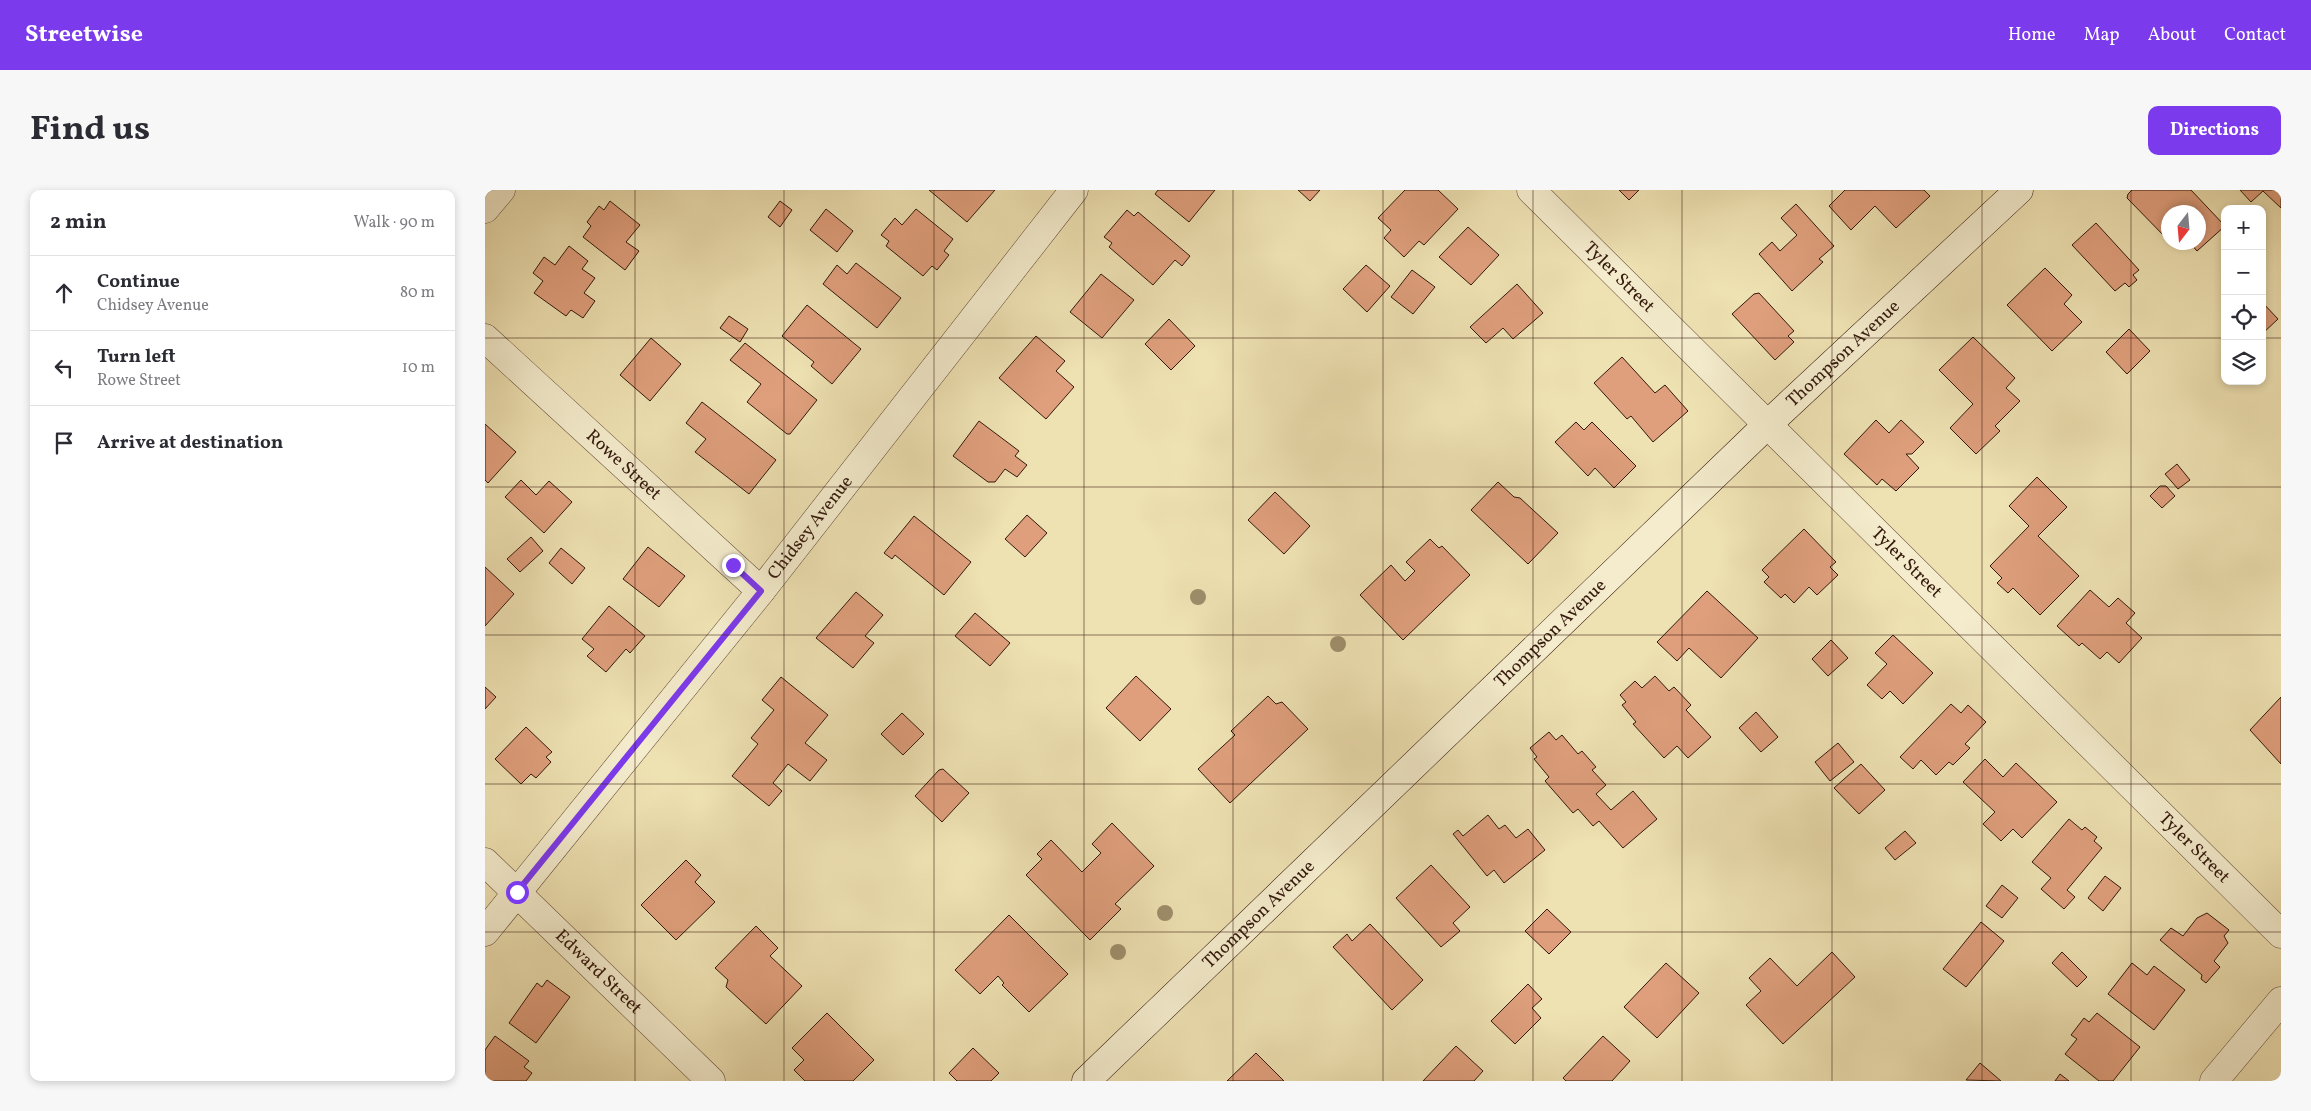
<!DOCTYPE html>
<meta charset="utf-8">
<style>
body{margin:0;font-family:Vollkorn,serif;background:#f7f7f7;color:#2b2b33}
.controls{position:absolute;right:15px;top:15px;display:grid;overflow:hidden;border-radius:10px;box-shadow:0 2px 8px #0003}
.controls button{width:45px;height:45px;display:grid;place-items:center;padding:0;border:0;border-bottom:1px solid #e1e1e2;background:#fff;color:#2b2b33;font:25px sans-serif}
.compass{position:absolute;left:1676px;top:15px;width:45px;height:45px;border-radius:50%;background:#fff;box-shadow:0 2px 8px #0003;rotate:196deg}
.stop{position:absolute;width:15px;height:15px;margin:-11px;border:4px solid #7c3aed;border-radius:50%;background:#fff}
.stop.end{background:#7c3aed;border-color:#fff;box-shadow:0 1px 5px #0008}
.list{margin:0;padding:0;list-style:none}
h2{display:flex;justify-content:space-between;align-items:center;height:65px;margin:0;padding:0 20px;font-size:21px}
h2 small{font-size:16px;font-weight:400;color:#7c7c81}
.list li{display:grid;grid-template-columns:32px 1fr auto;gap:15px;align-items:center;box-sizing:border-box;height:75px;padding:0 20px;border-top:1px solid #e1e1e2}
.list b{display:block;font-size:19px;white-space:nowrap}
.list p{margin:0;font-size:16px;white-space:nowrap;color:#7c7c81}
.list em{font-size:16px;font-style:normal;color:#7c7c81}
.icon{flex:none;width:28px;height:28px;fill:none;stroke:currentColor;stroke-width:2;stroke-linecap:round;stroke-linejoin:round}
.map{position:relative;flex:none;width:1796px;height:891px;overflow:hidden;border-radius:10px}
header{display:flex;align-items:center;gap:30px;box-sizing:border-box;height:70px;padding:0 25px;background:#7c3aed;color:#fff}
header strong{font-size:24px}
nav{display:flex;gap:28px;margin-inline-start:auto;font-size:18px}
.intro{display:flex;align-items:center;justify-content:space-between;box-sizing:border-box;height:120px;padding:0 30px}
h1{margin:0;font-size:35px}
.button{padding:12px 22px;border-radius:10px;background:#7c3aed;color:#fff;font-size:18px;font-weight:700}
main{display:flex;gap:30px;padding:0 30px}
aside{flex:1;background:#fff;border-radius:10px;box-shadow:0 2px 8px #0003}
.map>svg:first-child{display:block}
.building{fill:#df9f7c;stroke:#33180c}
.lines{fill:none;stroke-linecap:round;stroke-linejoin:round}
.street-casing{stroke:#624a36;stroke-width:29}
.secondary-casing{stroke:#33180c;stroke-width:29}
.street{stroke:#f4eccd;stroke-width:28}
.secondary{stroke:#f4eccd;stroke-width:28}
.tree{fill:#9e8e6b}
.route{stroke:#7c3aed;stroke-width:6}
.grid{fill:none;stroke:#33180c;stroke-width:1;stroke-opacity:0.55}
.labels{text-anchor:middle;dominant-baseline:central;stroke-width:4.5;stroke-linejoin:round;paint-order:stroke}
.street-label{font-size:18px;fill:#33180c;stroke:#f4eccd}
</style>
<header>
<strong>Streetwise</strong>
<nav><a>Home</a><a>Map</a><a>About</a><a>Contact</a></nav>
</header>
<div class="intro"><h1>Find us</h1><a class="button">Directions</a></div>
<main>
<aside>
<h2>2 min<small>Walk · 90 m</small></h2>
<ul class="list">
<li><svg class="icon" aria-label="ahead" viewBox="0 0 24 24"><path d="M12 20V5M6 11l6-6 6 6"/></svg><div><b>Continue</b><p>Chidsey Avenue</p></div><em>80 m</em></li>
<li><svg class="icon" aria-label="left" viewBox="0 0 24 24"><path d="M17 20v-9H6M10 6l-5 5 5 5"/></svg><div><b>Turn left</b><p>Rowe Street</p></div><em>10 m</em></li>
<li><svg class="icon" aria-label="arrive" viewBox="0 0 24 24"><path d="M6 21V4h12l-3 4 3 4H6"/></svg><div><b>Arrive at destination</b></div></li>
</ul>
</aside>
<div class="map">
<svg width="1796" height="891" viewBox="0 0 1796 891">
<rect width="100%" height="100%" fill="#eee1b2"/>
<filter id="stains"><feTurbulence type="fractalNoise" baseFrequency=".004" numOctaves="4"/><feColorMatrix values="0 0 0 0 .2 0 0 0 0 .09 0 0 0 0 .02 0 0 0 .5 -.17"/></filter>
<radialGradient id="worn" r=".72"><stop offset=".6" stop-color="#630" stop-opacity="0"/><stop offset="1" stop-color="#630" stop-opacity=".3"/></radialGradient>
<!-- building -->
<path class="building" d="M 444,0 L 510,0 L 482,32 Z
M 673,0 L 730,0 L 704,32 L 670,4 Z
M 813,0 L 835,0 L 825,11 Z
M 920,0 L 953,0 L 973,19 L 939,55 L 934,51 L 919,67 L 899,48 L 906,40 L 893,28 Z
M 1134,0 L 1154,0 L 1144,10 Z
M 1360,0 L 1439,0 L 1445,6 L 1411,38 L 1390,16 L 1366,40 L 1344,16 Z
M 1647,0 L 1706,0 L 1740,36 L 1712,61 L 1704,52 L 1714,52 L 1714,22 L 1684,22 L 1684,51 L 1642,8 L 1643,4 Z
M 1755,0 L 1796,0 L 1796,18 L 1778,1 L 1766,12 Z
M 125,11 L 155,35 L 141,52 L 154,61 L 140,80 L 98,47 L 106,36 L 102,32 L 114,16 L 119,20 Z
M 295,11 L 307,20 L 295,37 L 283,27 Z
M 1311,14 L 1349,56 L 1334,69 L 1338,72 L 1307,101 L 1274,64 L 1287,52 L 1295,61 L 1312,45 L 1296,28 Z
M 341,19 L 368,41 L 352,62 L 325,40 Z
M 431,19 L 468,49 L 459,61 L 464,65 L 452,80 L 447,76 L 438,86 L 401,56 L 404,51 L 396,45 L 410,28 L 417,35 Z
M 642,20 L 649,26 L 653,22 L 705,66 L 697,76 L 690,70 L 668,95 L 624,57 L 627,53 L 619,47 Z
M 1611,33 L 1654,80 L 1648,85 L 1652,90 L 1644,97 L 1640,93 L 1630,101 L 1587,55 Z
M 983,37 L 1014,65 L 986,95 L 954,67 Z
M 84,56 L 103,71 L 97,79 L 110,88 L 99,103 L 110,111 L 98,128 L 86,120 L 81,126 L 49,103 L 58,91 L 48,83 L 59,67 L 70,75 Z
M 371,73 L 416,108 L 392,138 L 338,94 L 352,75 L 362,84 Z
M 881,75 L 905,96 L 882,122 L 858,99 Z
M 1560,78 L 1587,105 L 1579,114 L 1597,132 L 1567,161 L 1522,115 Z
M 927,80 L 950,97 L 928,124 L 906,107 Z
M 616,84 L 649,110 L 617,148 L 585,122 Z
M 1032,94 L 1058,123 L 1028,149 L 1018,138 L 1001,153 L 985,137 Z
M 1274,103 L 1309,141 L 1303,146 L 1309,152 L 1290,170 L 1247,124 L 1269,104 Z
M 1777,112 L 1793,129 L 1777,144 Z
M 322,115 L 376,159 L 347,194 L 326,176 L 329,172 L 297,146 Z
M 244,126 L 263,139 L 255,152 L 235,138 Z
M 684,129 L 710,156 L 686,180 L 660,154 Z
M 1644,139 L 1665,161 L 1642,184 L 1621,162 Z
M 551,146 L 580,171 L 571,181 L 589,197 L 561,229 L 514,188 Z
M 1488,147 L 1530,188 L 1521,198 L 1535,211 L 1510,236 L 1515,241 L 1491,264 L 1465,238 L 1488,214 L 1454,180 Z
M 166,148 L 196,174 L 165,211 L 135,185 Z
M 260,153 L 332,210 L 305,244 L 302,244 L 262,212 L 276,194 L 245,170 Z
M 1137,167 L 1170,203 L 1180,195 L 1203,221 L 1168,252 L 1146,226 L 1142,229 L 1109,193 Z
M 217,212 L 291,270 L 264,304 L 210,262 L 221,249 L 201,233 Z
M 1391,230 L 1404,243 L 1416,230 L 1439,252 L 1427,264 L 1421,264 L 1434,278 L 1411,301 L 1397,289 L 1392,295 L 1359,264 Z
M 494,231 L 534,261 L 530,266 L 542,275 L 532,287 L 520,279 L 510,292 L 503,292 L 468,266 Z
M 1091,232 L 1099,240 L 1107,232 L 1151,276 L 1129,298 L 1110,278 L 1103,286 L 1070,252 Z
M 0,234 L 31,262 L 3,293 L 0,290 Z
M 1692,274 L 1705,290 L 1693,299 L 1680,284 Z
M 1552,287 L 1582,317 L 1553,346 L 1594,386 L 1555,425 L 1528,398 L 1523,403 L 1512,393 L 1517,388 L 1505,376 L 1544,336 L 1524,316 Z
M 36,290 L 51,305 L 64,291 L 87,312 L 59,343 L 20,307 Z
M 1013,292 L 1029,307 L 1035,308 L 1073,343 L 1043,374 L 986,320 Z
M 1675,296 L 1681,296 L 1690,306 L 1677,318 L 1665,306 Z
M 790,302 L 825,336 L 799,364 L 763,330 Z
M 542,325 L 562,343 L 540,367 L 520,349 Z
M 429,326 L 486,372 L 459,405 L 410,365 L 407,369 L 399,363 Z
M 1319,339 L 1351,372 L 1345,377 L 1353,385 L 1332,405 L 1324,397 L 1309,413 L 1300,404 L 1296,408 L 1279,392 L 1284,387 L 1277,380 Z
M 46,347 L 58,361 L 35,382 L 22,369 Z
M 945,349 L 954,358 L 957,356 L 985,385 L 918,450 L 875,405 L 906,375 L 920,391 L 930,381 L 921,372 Z
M 163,357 L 200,386 L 174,417 L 138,389 Z
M 76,358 L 100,378 L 87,394 L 64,373 Z
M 0,377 L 29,404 L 0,436 Z
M 1605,400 L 1624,417 L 1633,408 L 1650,423 L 1641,433 L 1657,448 L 1634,473 L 1622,462 L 1615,469 L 1597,453 L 1594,456 L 1572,436 Z
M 1222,401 L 1273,448 L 1236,488 L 1204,458 L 1192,471 L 1172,452 Z
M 371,402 L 398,425 L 380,446 L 389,453 L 368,478 L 331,448 Z
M 124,416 L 160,446 L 145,463 L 141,459 L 121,482 L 102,466 L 109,459 L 97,449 Z
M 490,423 L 525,453 L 505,476 L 470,446 Z
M 1408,445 L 1448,483 L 1418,514 L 1405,501 L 1397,509 L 1382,495 L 1402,474 L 1390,463 Z
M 1346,450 L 1363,468 L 1343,486 L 1327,469 Z
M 651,486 L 686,519 L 655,551 L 621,518 Z
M 1170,486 L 1184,501 L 1189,497 L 1206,515 L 1201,520 L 1226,547 L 1203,568 L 1192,556 L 1179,568 L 1148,534 L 1151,532 L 1137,515 L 1141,512 L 1135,505 L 1150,491 L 1157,498 Z
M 296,487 L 343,525 L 320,553 L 342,570 L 325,591 L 303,574 L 288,593 L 297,601 L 284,616 L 247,586 L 273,554 L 266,548 L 289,520 L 277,510 Z
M 0,497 L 11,507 L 0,519 Z
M 783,506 L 791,514 L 797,512 L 823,539 L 745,613 L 713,579 L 750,545 L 746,541 Z
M 1796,507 L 1796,574 L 1765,540 Z
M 1466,514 L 1476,523 L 1483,515 L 1501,532 L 1480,554 L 1485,558 L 1468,575 L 1464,572 L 1451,585 L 1436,570 L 1428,579 L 1415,567 Z
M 1271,522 L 1293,547 L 1276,562 L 1254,538 Z
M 417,523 L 439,544 L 418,565 L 396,544 Z
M 41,537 L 67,562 L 61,567 L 66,572 L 51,588 L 46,584 L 36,594 L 10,569 Z
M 1064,542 L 1071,550 L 1077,545 L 1093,564 L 1097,561 L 1111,577 L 1107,580 L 1121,595 L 1111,604 L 1126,620 L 1148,601 L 1172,629 L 1138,658 L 1114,631 L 1108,636 L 1093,619 L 1088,623 L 1060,591 L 1064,587 L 1049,569 L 1052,567 L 1045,558 Z
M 1353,553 L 1369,572 L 1345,591 L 1330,572 Z
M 1500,569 L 1518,587 L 1531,573 L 1572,612 L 1537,648 L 1528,639 L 1516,651 L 1498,634 L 1510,622 L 1478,592 Z
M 1376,574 L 1400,600 L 1374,624 L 1349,598 Z
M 458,579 L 484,603 L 457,632 L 430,606 L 454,580 Z
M 1003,625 L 1014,639 L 1020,635 L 1031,648 L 1043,639 L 1060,660 L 1019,693 L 1009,680 L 1002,686 L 968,644 L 973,640 L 978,646 Z
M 1584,629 L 1597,640 L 1600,637 L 1612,647 L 1609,651 L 1617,658 L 1582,700 L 1590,707 L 1579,719 L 1556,699 L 1566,688 L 1547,672 Z
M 627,633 L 669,676 L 630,714 L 636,719 L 605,750 L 541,685 L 557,669 L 552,664 L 566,650 L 597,682 L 616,663 L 607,654 Z
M 1420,641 L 1431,653 L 1410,670 L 1400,658 Z
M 201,670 L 216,685 L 210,692 L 230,712 L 191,750 L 156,715 Z
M 946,675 L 985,717 L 968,733 L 975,741 L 956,757 L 911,708 Z
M 1620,686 L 1636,698 L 1618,721 L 1603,708 Z
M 1517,695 L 1533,708 L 1517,728 L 1501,716 Z
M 1062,719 L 1086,742 L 1064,764 L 1040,741 Z
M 1722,723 L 1744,740 L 1739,746 L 1743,753 L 1729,771 L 1735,777 L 1721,793 L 1716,789 L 1717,785 L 1675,750 L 1686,738 L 1698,746 L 1712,728 Z
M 524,725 L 583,784 L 544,822 L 517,795 L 519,793 L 513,786 L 495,804 L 470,780 Z
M 1496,732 L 1519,751 L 1481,797 L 1458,779 Z
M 885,734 L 938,790 L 907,820 L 848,757 L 862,744 L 867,751 Z
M 271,736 L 293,758 L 285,766 L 317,796 L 281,834 L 241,797 L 243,790 L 230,778 Z
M 1347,762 L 1370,787 L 1298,854 L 1261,815 L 1276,801 L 1264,788 L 1285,768 L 1312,796 Z
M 1577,762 L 1602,787 L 1592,797 L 1567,773 Z
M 1181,773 L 1214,803 L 1172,848 L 1139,817 Z
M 1647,773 L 1662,785 L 1669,776 L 1700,800 L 1669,840 L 1623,804 Z
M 62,790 L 85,807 L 51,853 L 24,833 L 52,793 L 57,797 Z
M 1043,794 L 1057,809 L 1047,818 L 1056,828 L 1030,854 L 1006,831 Z
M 342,823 L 389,870 L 368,891 L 320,891 L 309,880 L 319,870 L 307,858 Z
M 1612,823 L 1655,857 L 1628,891 L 1614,891 L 1580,864 L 1592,849 L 1586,845 L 1599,828 L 1604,832 Z
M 10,846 L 44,871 L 39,877 L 47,883 L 41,891 L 0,891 L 0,860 Z
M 1118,846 L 1145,871 L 1127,891 L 1081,891 L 1078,888 Z
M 971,856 L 998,881 L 989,891 L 938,891 Z
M 488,858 L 514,883 L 506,891 L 472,891 L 464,883 Z
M 771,863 L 799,891 L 742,891 Z
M 1495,873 L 1516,891 L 1481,890 Z
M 1575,884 L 1584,891 L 1570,891 Z"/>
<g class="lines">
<defs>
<g id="street">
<path id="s1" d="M 1046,0 L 1796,744"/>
<path d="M 0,19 L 16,0"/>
<path id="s2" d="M 0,148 L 276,401"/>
<path id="s3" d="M 0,672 L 226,891"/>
<path id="s4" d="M 0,742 L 276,401 L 589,0"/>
<path d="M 1729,891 L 1796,811"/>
</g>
<g id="secondary">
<path id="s5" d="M 601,891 L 1283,234 L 1534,0"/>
</g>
</defs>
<!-- street casing -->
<use href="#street" class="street-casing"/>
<!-- secondary casing -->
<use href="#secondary" class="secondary-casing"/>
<!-- street -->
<use href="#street" class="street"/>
<!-- secondary -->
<use href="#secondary" class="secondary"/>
</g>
<!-- trees -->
<g class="tree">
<circle cx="713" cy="407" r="8"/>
<circle cx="853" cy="454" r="8"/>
<circle cx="680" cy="723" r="8"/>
<circle cx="633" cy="762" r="8"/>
</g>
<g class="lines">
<!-- route -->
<path class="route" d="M 32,702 L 276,401 L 248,375"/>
</g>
<!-- grid -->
<path class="grid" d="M 150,0 L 150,891M 299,0 L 299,891M 449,0 L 449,891M 599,0 L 599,891M 748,0 L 748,891M 898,0 L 898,891M 1048,0 L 1048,891M 1197,0 L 1197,891M 1347,0 L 1347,891M 1497,0 L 1497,891M 1646,0 L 1646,891M 0,148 L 1740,148M 1777,148 L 1796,148M 0,297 L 1796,297M 0,445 L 1796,445M 0,594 L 1796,594M 0,742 L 1796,742"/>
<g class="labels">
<!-- street labels -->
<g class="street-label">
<text stroke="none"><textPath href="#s1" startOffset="124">Tyler Street</textPath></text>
<text stroke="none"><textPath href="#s5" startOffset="1050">Thompson Avenue</textPath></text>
<text stroke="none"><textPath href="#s2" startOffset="188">Rowe Street</textPath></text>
<text stroke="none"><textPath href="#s4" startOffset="519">Chidsey Avenue</textPath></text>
<text stroke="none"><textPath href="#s1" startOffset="529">Tyler Street</textPath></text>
<text stroke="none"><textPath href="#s5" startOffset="645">Thompson Avenue</textPath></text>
<text stroke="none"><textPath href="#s1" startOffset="934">Tyler Street</textPath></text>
<text stroke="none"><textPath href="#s5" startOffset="240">Thompson Avenue</textPath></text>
<text stroke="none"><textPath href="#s3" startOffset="158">Edward Street</textPath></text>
</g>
</g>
<rect width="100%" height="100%" filter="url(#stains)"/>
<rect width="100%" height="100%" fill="url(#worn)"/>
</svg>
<div class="controls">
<button>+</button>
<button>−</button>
<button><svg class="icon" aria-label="locate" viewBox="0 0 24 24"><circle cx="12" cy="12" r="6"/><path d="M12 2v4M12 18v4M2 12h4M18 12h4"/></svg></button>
<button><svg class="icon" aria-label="layers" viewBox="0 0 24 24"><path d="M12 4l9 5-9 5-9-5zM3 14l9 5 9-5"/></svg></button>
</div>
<svg class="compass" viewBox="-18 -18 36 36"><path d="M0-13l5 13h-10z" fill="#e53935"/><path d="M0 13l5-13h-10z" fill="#7c7c81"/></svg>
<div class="stop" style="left:32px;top:702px"></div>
<div class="stop end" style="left:248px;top:375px"></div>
</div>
</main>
